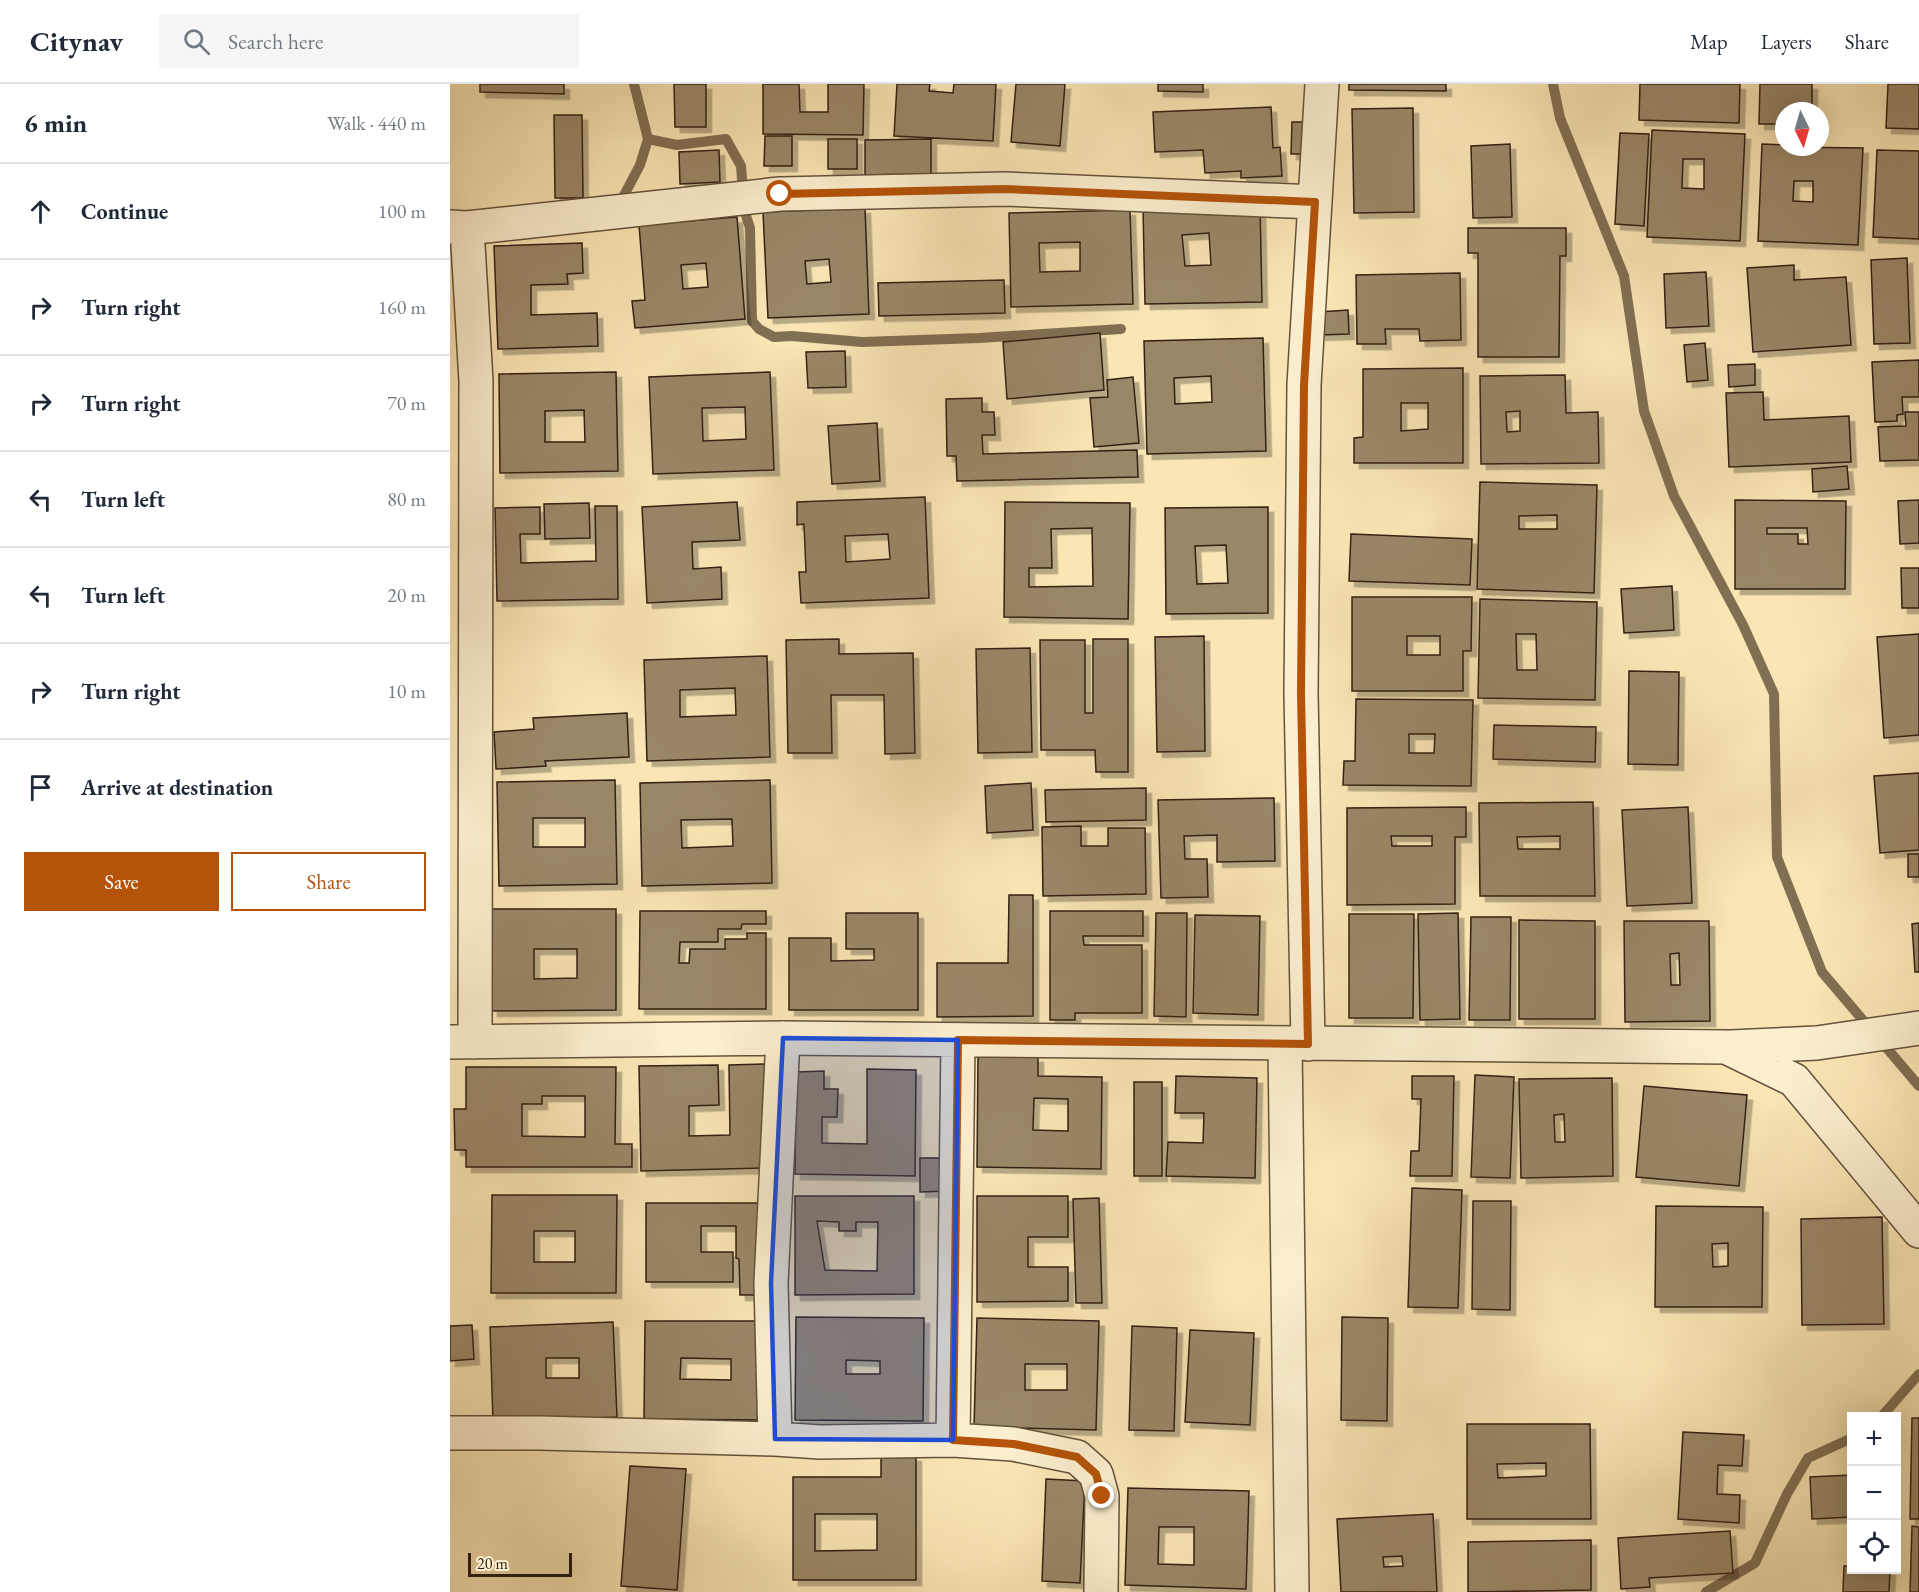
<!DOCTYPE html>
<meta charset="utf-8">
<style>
body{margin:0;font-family:"EB Garamond",serif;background:#f6f6f7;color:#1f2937}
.controls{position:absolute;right:18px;bottom:18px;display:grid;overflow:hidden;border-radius:0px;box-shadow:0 6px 24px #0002}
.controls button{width:54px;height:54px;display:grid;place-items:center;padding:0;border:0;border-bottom:2px solid #e0e1e3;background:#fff;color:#1f2937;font:30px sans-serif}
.compass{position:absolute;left:1325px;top:18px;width:54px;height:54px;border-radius:50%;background:#fff;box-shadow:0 6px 24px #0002;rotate:175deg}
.scale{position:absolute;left:18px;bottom:15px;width:104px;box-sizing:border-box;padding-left:6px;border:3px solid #322013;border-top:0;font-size:16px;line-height:21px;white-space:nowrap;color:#322013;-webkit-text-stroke:4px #fcefcf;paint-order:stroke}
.stop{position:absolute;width:18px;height:18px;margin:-14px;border:4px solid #b45309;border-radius:50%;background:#fff}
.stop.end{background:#b45309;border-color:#fff;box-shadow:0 2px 6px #0008}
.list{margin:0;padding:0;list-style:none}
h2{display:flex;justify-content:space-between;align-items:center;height:78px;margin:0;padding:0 24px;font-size:26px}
h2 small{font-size:20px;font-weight:400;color:#747a83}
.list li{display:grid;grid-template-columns:39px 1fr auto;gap:18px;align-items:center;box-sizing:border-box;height:96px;padding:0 24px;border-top:2px solid #e0e1e3}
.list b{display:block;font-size:22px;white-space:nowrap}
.list em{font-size:20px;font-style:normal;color:#747a83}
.actions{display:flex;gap:12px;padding:18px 24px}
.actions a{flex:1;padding:14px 0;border:2px solid #b45309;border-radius:0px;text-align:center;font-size:21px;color:#b45309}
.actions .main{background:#b45309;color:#fff}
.icon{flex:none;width:33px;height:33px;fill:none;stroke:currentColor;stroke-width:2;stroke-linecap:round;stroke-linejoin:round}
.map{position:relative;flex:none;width:1469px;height:1508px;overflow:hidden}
header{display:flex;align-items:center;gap:36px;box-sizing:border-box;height:84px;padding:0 30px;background:#fff;border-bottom:2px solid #e0e1e3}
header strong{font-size:28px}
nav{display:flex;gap:33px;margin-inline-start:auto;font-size:21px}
.search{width:420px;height:54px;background:#f6f6f7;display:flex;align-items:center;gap:15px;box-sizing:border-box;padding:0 21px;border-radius:0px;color:#747a83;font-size:22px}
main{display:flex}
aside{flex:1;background:#fff}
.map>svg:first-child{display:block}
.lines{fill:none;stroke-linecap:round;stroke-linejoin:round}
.stream{stroke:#816f53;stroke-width:10}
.building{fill:#9a8767;stroke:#322013;stroke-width:1.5;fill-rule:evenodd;filter:url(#shadow)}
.minor-casing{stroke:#64523c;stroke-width:36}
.minor{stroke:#fcefcf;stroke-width:33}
.route{stroke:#b45309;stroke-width:8}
.marked{fill:#1d4ed8;fill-opacity:0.2;stroke:#1d4ed8;stroke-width:4.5;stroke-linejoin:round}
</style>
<header>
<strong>Citynav</strong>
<div class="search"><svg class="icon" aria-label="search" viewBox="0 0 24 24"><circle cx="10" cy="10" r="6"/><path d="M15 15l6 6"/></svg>Search here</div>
<nav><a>Map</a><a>Layers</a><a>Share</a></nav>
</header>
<main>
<aside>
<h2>6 min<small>Walk · 440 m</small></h2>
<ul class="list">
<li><svg class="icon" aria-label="ahead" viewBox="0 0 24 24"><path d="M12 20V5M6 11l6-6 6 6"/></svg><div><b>Continue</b></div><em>100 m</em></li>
<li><svg class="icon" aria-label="right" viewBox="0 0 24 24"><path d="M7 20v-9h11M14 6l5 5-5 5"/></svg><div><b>Turn right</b></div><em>160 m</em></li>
<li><svg class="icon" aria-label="right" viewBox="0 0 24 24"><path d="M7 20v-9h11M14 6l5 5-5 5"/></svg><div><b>Turn right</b></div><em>70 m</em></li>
<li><svg class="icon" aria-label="left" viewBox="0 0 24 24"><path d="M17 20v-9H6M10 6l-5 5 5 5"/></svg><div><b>Turn left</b></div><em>80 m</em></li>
<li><svg class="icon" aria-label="left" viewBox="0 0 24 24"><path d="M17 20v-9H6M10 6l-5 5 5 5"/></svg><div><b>Turn left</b></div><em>20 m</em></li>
<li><svg class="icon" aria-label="right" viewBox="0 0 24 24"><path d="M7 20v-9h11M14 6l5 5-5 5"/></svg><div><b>Turn right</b></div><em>10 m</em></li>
<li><svg class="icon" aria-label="arrive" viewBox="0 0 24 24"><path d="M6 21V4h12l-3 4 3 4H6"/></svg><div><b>Arrive at destination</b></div></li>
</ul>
<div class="actions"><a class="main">Save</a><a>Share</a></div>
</aside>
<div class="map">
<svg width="1469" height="1508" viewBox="0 0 1469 1508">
<defs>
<filter id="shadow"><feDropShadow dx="5.5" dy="5.5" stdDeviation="0" flood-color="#0004"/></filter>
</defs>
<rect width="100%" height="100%" fill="#fae6b5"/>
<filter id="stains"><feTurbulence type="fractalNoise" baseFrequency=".00333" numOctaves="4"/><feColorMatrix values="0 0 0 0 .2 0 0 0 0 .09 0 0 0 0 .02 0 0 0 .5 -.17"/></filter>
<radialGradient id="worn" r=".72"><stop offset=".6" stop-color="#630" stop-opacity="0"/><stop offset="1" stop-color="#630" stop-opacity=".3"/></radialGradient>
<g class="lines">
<!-- stream -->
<path class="stream" d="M 1103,0 L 1110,34 L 1174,192 L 1194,327 L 1224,412 L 1293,541 L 1324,610 L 1327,773 L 1372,888 L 1469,1002
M 198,55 L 227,61 L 276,55 L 291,82 L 292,95
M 171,117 L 190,81 L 198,55 L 184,0
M 292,119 L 300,144 L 302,237 L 309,245 L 324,253 L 342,252 L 412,258 L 529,254 L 671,245
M 1432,1332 L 1469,1290
M 1256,1508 L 1305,1479 L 1337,1410 L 1358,1374 L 1402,1354"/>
</g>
<!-- building -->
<path class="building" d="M 30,0 L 114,0 L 114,10 L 30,8 Z
M 224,0 L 256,0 L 256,43 L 225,43 Z
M 313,0 L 349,0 L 350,28 L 378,28 L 378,0 L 414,0 L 413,51 L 313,50 Z
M 447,0 L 480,0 L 479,7 L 503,9 L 504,0 L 546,0 L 543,57 L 444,52 Z
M 566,0 L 615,0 L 610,62 L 561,58 Z
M 708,0 L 753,0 L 753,8 L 708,7 Z
M 899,0 L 996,0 L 996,7 L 899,6 Z
M 1190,0 L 1290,0 L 1289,39 L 1189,36 Z
M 1310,0 L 1362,0 L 1362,27 L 1334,27 L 1334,40 L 1309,40 Z
M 1438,0 L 1469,0 L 1469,45 L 1436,44 Z
M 821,23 L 823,64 L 830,63 L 832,92 L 791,94 L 791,87 L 755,89 L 753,66 L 705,68 L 703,28 Z
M 963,24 L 964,128 L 904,129 L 902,25 Z
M 104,31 L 132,31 L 133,114 L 105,114 Z
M 842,38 L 858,38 L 859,70 L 841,70 Z
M 1202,46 L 1295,50 L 1290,157 L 1197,153 ZM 1233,75 L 1254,75 L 1254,105 L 1232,104 Z
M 1170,49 L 1199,50 L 1194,142 L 1165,140 Z
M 315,52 L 342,52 L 342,82 L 314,82 Z
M 378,55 L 407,55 L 407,85 L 378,85 Z
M 481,55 L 481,90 L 415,91 L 415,56 Z
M 1060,60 L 1062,133 L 1023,134 L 1021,62 Z
M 1312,60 L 1334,61 L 1334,63 L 1413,64 L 1408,161 L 1308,157 ZM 1344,97 L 1363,97 L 1363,118 L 1343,117 Z
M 269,66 L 270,98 L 230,100 L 229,68 Z
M 1427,66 L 1469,67 L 1469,155 L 1423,153 Z
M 810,120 L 812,218 L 695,220 L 693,124 ZM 759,149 L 761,181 L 735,182 L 732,151 Z
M 415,124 L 419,230 L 318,234 L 313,128 ZM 379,175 L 381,198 L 357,200 L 355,177 Z
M 680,126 L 683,220 L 561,223 L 559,129 ZM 630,158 L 630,187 L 590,188 L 589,159 Z
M 287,133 L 295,235 L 185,244 L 182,217 L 195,216 L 189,141 ZM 256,179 L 258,203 L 233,205 L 231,181 Z
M 1018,144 L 1116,144 L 1116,172 L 1110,172 L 1109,273 L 1028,273 L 1028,169 L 1018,169 Z
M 132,159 L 133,189 L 117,190 L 118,200 L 81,201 L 81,231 L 147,229 L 148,262 L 48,265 L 44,162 Z
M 1457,174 L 1460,259 L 1424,260 L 1421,176 Z
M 1344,181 L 1344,196 L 1396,193 L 1401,261 L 1303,268 L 1297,184 Z
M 1256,188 L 1259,242 L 1216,244 L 1214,190 Z
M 1010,189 L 1011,256 L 970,257 L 969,245 L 935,245 L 936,260 L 907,260 L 906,191 Z
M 554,196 L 555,229 L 429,232 L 428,199 Z
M 898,226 L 899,250 L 870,251 L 869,228 Z
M 650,249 L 654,306 L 557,315 L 553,258 Z
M 813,254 L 816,367 L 697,370 L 694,257 ZM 761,292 L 762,318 L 725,320 L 724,294 Z
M 1255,259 L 1258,296 L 1237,298 L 1234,261 Z
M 395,267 L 396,303 L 358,304 L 356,268 Z
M 1469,276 L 1469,313 L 1452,313 L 1453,330 L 1447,331 L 1447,337 L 1425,338 L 1422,278 Z
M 1305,280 L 1305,301 L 1279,303 L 1278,281 Z
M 1013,284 L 1013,379 L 904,379 L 904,354 L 913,353 L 913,285 ZM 951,319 L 978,319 L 978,345 L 951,347 Z
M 166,288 L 168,387 L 50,389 L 49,290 ZM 134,326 L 135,358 L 95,358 L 95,327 Z
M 320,288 L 324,386 L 203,390 L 199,293 ZM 295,323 L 296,355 L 253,357 L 252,324 Z
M 1115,291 L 1116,329 L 1148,328 L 1149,379 L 1031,380 L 1030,292 ZM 1070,327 L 1070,347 L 1057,348 L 1056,328 Z
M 683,293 L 689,359 L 644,363 L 640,314 L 658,313 L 657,296 Z
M 1313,308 L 1314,336 L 1399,332 L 1401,378 L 1279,383 L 1276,309 Z
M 532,314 L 532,328 L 544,328 L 545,351 L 532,351 L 533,370 L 687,366 L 688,393 L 507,397 L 506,372 L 497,372 L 496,315 Z
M 1455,328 L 1469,328 L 1469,376 L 1430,377 L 1428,343 L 1456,342 Z
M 427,339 L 430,397 L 382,400 L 378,342 Z
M 1397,382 L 1399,405 L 1363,408 L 1362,385 Z
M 1030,398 L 1147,401 L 1144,509 L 1027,505 ZM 1107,431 L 1107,445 L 1069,445 L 1069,432 Z
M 475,413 L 479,514 L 351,519 L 349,488 L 356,488 L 354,440 L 347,441 L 347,418 ZM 438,450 L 440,475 L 396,478 L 395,452 Z
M 1285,416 L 1396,417 L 1395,505 L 1285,505 ZM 1317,444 L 1357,444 L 1358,460 L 1348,460 L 1348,450 L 1317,450 Z
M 1469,416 L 1469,459 L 1450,460 L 1448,417 Z
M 287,418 L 290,456 L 242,458 L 243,485 L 271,483 L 272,515 L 197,519 L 192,423 Z
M 555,418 L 680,419 L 678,535 L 554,533 ZM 642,444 L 643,502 L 579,503 L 579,484 L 602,484 L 601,445 Z
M 139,419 L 140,454 L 95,455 L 94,420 Z
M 145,422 L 167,422 L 168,515 L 47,517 L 45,424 L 90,423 L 90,450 L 70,450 L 71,479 L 146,477 Z
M 818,423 L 818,529 L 716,530 L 715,424 ZM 776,461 L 778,499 L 747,500 L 745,462 Z
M 901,450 L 1022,455 L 1020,501 L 899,497 Z
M 1451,484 L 1469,484 L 1469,524 L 1452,524 Z
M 1222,502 L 1224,546 L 1174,549 L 1171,505 Z
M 902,513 L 1022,513 L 1021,567 L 1013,567 L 1013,607 L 902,607 ZM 957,552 L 990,552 L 990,571 L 957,571 Z
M 1030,515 L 1147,518 L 1145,616 L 1028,614 ZM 1066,550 L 1086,550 L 1087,586 L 1067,586 Z
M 1469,550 L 1469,651 L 1434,654 L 1427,553 Z
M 754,552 L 755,667 L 707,668 L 705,553 Z
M 389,555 L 389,570 L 463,569 L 465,669 L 435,670 L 434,611 L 381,611 L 382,669 L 338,669 L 336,556 Z
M 643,555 L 678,555 L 678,688 L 646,688 L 645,666 L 591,666 L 590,556 L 635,556 L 635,629 L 643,629 Z
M 580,564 L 582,668 L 528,669 L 526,565 Z
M 317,572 L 320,673 L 197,677 L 194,576 ZM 285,604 L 286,631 L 230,633 L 230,606 Z
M 1179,587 L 1229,588 L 1228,681 L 1178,680 Z
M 906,615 L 1023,616 L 1021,702 L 893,701 L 894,677 L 905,677 ZM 959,650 L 985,650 L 984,669 L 959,669 Z
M 177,629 L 179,673 L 95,677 L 96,682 L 46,685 L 44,648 L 84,645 L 83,634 Z
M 1044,641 L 1146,643 L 1145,678 L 1043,675 Z
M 1469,689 L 1469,766 L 1430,769 L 1424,692 Z
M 165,696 L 167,800 L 49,802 L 47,698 ZM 83,734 L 135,734 L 135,763 L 83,763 Z
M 320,696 L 322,799 L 192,802 L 190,699 ZM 282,735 L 283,762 L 232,764 L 231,736 Z
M 581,699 L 583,746 L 537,749 L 535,702 Z
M 696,704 L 696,736 L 596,738 L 595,706 Z
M 824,714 L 825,777 L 767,778 L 767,751 L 734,752 L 735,775 L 757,775 L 758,813 L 711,814 L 708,716 Z
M 1143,718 L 1145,812 L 1030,812 L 1029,719 ZM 1110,752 L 1110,765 L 1068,765 L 1067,753 Z
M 1016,723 L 1016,753 L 1005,753 L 1005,820 L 897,821 L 897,724 ZM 941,752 L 982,752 L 982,762 L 942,762 Z
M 1238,723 L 1242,819 L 1177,822 L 1172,726 Z
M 631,742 L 631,762 L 658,762 L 658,744 L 695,744 L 696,810 L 593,812 L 592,743 Z
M 1458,770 L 1469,770 L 1469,793 L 1458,793 Z
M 559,811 L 583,811 L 583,932 L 487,933 L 487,879 L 558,879 Z
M 42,825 L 166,825 L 166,926 L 42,927 ZM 84,865 L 127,865 L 127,894 L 84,895 Z
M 190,827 L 316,827 L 316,840 L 292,840 L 291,845 L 268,845 L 268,858 L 230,858 L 229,879 L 239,879 L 240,865 L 275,865 L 275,855 L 297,855 L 297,849 L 316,849 L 316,925 L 189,925 Z
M 600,827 L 693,827 L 693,852 L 633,852 L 634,861 L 692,861 L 692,929 L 625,929 L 625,936 L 600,936 Z
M 396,829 L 468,829 L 468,926 L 339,926 L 339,854 L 381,854 L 381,877 L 424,876 L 424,865 L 396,865 Z
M 706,829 L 737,829 L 736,933 L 704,932 Z
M 1008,829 L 1010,935 L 970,936 L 968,830 Z
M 899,830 L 964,830 L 963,934 L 899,934 Z
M 745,831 L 810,832 L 808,931 L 743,929 Z
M 1021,833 L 1061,833 L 1060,936 L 1019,936 Z
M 1069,836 L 1145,837 L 1145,935 L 1069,935 Z
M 1174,837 L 1259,837 L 1260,937 L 1175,938 ZM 1229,869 L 1230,901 L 1221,901 L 1220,870 Z
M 1469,839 L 1469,888 L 1465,888 L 1462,840 Z
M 528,973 L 588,973 L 588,992 L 652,993 L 651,1085 L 527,1083 ZM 584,1014 L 618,1015 L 618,1047 L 583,1046 Z
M 316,980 L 318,1084 L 191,1087 L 189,982 L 268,981 L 269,1021 L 239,1022 L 239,1052 L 280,1051 L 279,981 Z
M 16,983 L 166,983 L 165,1060 L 182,1060 L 182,1083 L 16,1083 L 16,1066 L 5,1066 L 4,1025 L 16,1025 ZM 92,1012 L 135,1012 L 135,1053 L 72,1052 L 72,1020 L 92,1020 Z
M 417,985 L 466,986 L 465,1092 L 345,1090 L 346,988 L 374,987 L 374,1005 L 388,1005 L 387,1033 L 372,1033 L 372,1059 L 417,1060 Z
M 1025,991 L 1064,993 L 1060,1094 L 1021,1093 Z
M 726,992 L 807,994 L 805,1094 L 716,1092 L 718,1058 L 753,1059 L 754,1029 L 725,1029 Z
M 962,992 L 1004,992 L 1002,1092 L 960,1092 L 961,1067 L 969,1067 L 971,1015 L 962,1015 Z
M 1162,994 L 1163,1092 L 1071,1094 L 1069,995 ZM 1114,1030 L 1115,1058 L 1105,1058 L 1104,1031 Z
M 684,998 L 712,998 L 712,1092 L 684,1092 Z
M 1194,1002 L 1297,1011 L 1289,1102 L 1186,1093 Z
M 470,1074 L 498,1074 L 499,1107 L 470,1108 Z
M 962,1104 L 1012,1106 L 1008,1224 L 958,1223 Z
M 42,1111 L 167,1111 L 166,1209 L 41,1209 ZM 84,1147 L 125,1147 L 125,1178 L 84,1178 Z
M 345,1112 L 464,1112 L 464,1210 L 345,1211 ZM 367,1137 L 389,1138 L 389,1147 L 406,1147 L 406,1138 L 428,1138 L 427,1187 L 375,1186 Z
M 527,1112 L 618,1112 L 618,1153 L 578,1153 L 578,1183 L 618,1183 L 618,1217 L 527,1218 Z
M 649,1114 L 652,1219 L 626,1219 L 623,1115 Z
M 1023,1117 L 1061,1117 L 1060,1226 L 1022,1225 Z
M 196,1119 L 317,1119 L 317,1211 L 290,1211 L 289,1175 L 286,1174 L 286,1142 L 251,1142 L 251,1168 L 283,1168 L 283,1198 L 196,1198 Z
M 1206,1122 L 1313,1123 L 1312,1223 L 1205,1223 ZM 1278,1159 L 1278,1182 L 1263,1183 L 1262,1160 Z
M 1432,1133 L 1434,1240 L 1352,1241 L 1351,1135 Z
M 346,1233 L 474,1234 L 473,1337 L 345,1336 ZM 396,1276 L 430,1277 L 430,1290 L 396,1290 Z
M 892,1233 L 938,1234 L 937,1337 L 891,1336 Z
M 527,1234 L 649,1237 L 646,1346 L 524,1343 ZM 575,1280 L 617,1280 L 617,1306 L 575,1306 Z
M 195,1237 L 315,1237 L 314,1336 L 194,1335 ZM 231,1274 L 281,1275 L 281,1296 L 230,1295 Z
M 163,1238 L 167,1333 L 43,1338 L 40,1243 ZM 96,1274 L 129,1274 L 129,1294 L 96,1294 Z
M 22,1241 L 24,1275 L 0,1277 L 0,1242 Z
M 682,1242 L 727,1244 L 724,1347 L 679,1346 Z
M 740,1246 L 804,1249 L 800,1341 L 735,1338 Z
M 1462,1334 L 1469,1334 L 1469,1435 L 1460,1435 Z
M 1017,1340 L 1140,1340 L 1141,1435 L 1017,1435 ZM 1096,1379 L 1096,1392 L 1048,1394 L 1047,1380 Z
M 1233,1348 L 1294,1351 L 1292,1382 L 1268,1381 L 1267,1410 L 1290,1411 L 1289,1439 L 1228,1435 Z
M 431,1371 L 466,1372 L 466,1496 L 343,1496 L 343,1393 L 431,1393 ZM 365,1430 L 427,1430 L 427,1466 L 365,1467 Z
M 180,1382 L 236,1385 L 227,1506 L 171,1502 Z
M 1402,1391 L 1402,1433 L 1362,1435 L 1360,1393 Z
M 596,1395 L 635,1397 L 630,1499 L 592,1497 Z
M 678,1404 L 799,1407 L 796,1505 L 675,1501 ZM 709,1443 L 744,1443 L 744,1481 L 708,1480 Z
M 983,1430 L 987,1508 L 891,1508 L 887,1435 ZM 952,1472 L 953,1482 L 934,1483 L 933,1473 Z
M 1462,1442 L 1469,1443 L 1469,1508 L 1460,1508 Z
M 1280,1447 L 1283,1489 L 1199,1494 L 1200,1503 L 1171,1505 L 1168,1454 Z
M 1141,1456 L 1141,1506 L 1018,1508 L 1018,1458 Z
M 1394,1482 L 1402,1482 L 1402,1486 L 1440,1486 L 1439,1508 L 1393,1508 Z"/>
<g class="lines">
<defs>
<path id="minor" d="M 0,143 L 17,144 L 26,297 L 25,958
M 17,144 L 330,110 L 555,105 L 865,118
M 0,958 L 333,954 L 1276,963 L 1344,996 L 1469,1147
M 835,959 L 842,1508
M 858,960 L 851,609 L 854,301 L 872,0
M 1281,963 L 1367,959 L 1469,944
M 0,1349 L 89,1349 L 325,1355 L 370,1358 L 503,1356 L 563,1360 L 627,1373 L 646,1390 L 652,1412 L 651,1508
M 325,1355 L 321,1199 L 333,954
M 503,1356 L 508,956"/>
</defs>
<!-- minor casing -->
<use href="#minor" class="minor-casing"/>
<!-- minor -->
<use href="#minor" class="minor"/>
</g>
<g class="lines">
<!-- route -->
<path class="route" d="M 330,110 L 555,105 L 865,118 L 854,301 L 851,609 L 858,960 L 508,956 L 503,1356 L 564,1360 L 627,1373 L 646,1390 L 652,1412"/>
</g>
<!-- marked area -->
<path class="marked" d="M 333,954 L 508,956 L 503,1356 L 325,1355 L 321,1199 Z"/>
<rect width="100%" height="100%" filter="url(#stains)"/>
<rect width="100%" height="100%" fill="url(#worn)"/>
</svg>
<div class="controls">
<button>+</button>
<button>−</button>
<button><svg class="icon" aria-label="locate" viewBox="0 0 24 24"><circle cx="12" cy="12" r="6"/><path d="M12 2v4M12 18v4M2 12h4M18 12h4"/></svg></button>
</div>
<svg class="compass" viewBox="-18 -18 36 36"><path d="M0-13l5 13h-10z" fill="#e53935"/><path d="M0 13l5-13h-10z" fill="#747a83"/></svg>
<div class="scale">20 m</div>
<div class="stop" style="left:330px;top:110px"></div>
<div class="stop end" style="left:652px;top:1412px"></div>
</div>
</main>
